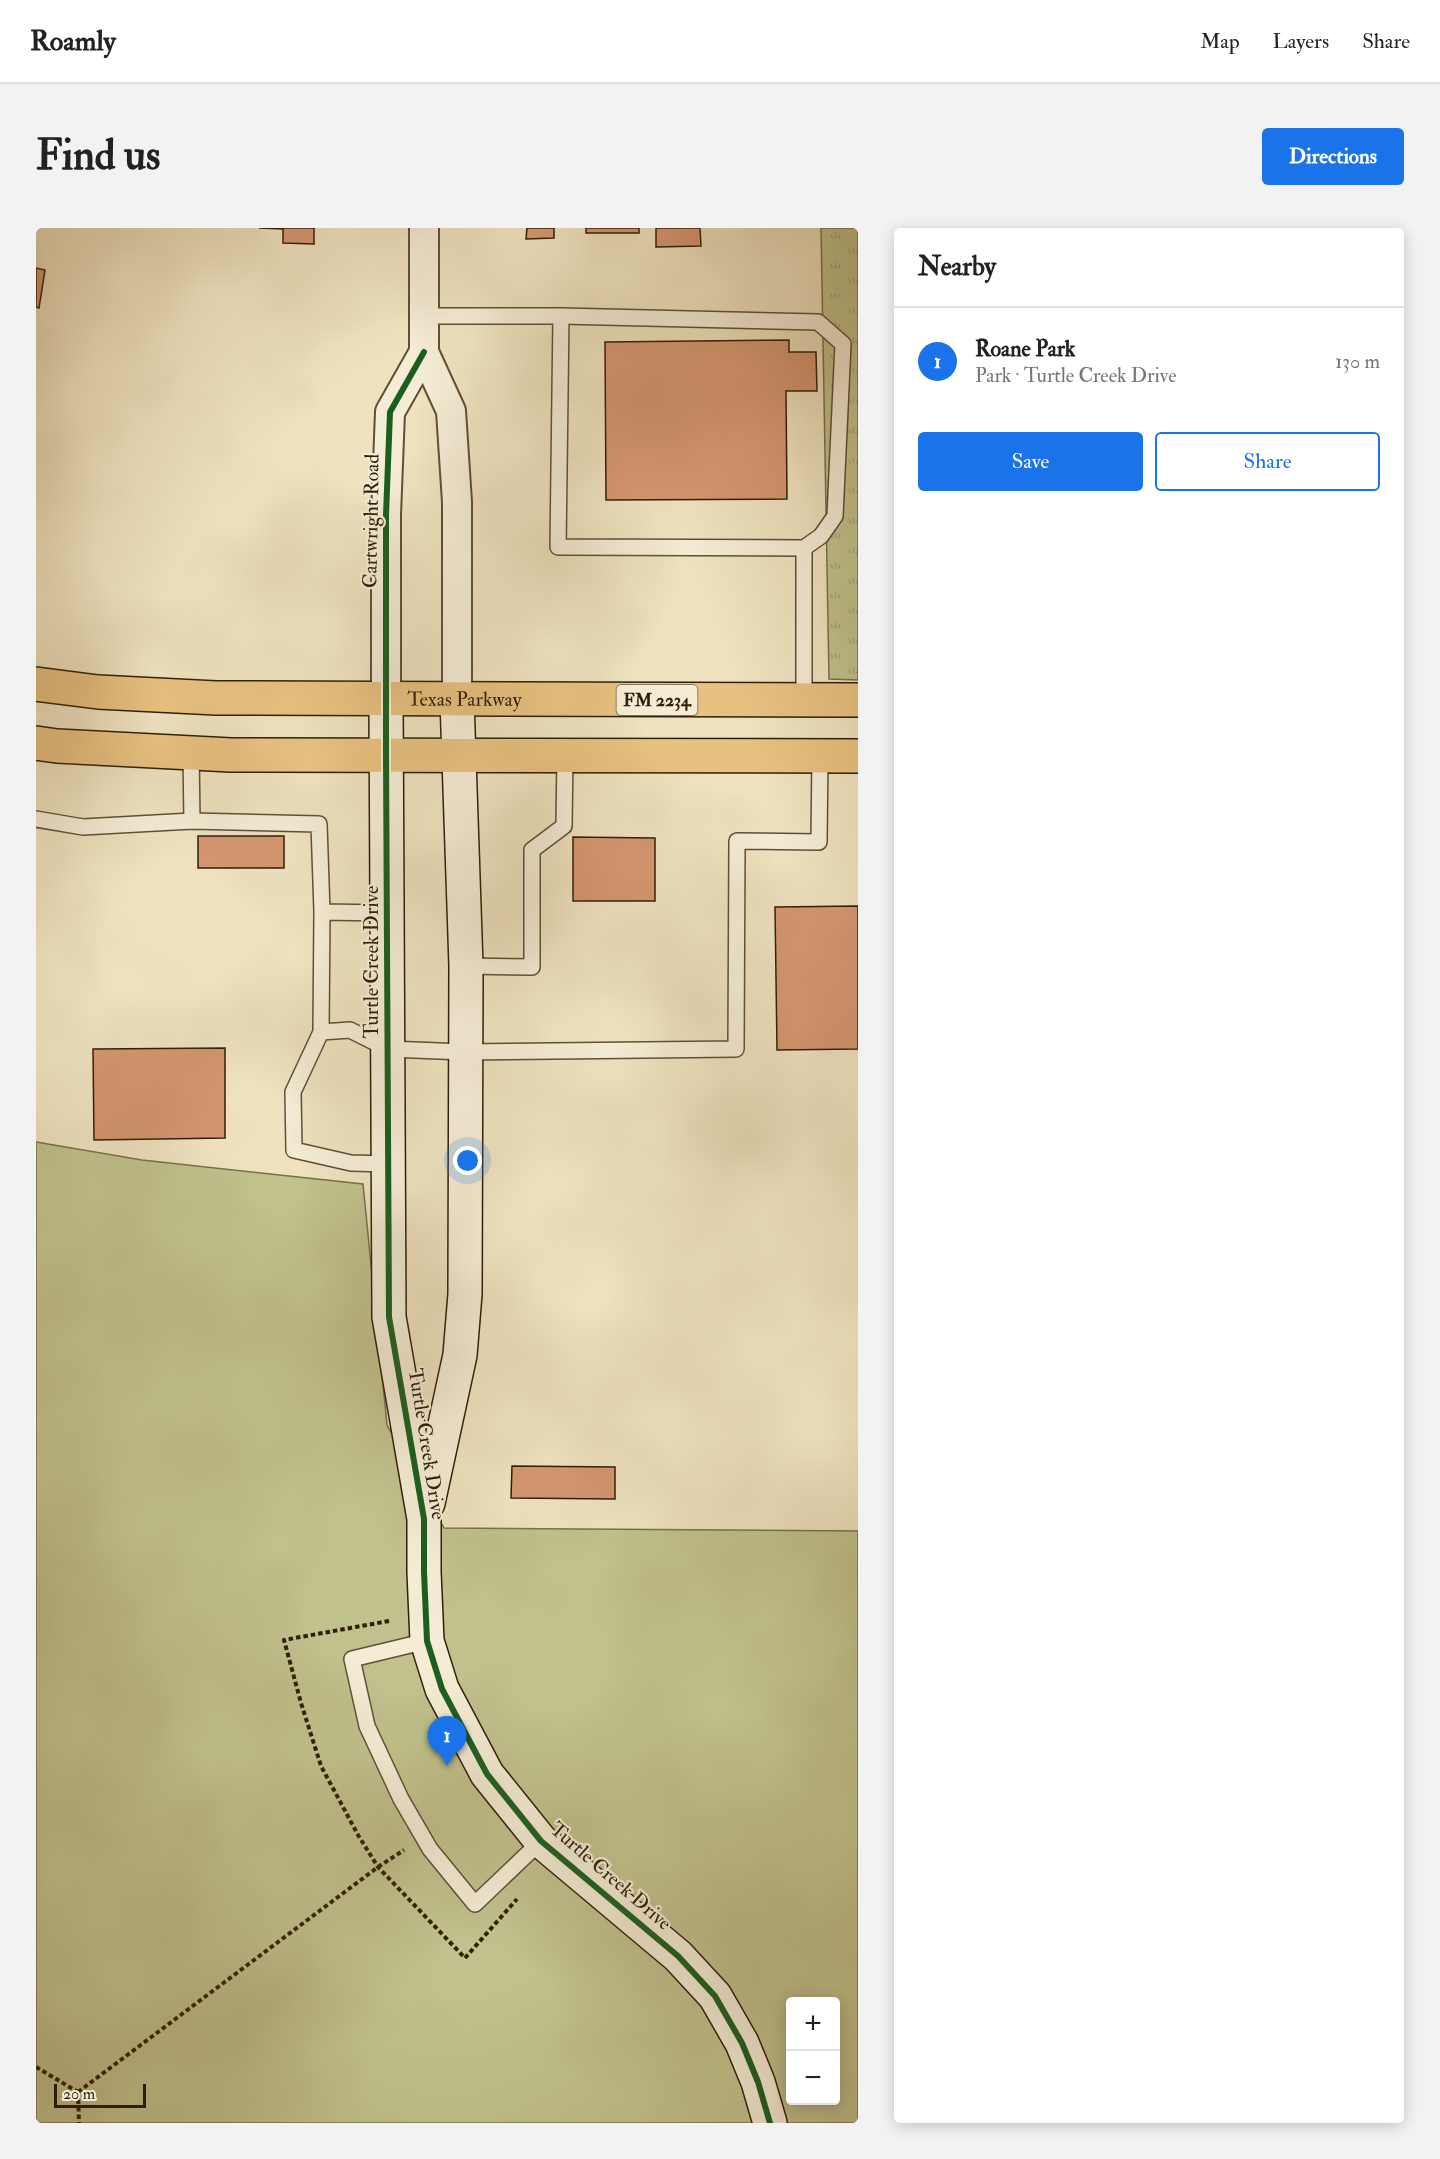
<!DOCTYPE html>
<meta charset="utf-8">
<style>
body{margin:0;font-family:"IM FELL Double Pica",serif;background:#f2f2f2;color:#222}
.controls{position:absolute;right:18px;bottom:18px;display:grid;overflow:hidden;border-radius:6px;box-shadow:0 3px 15px #0003}
.controls button{width:54px;height:54px;display:grid;place-items:center;padding:0;border:0;border-bottom:2px solid #e0e0e0;background:#fff;color:#222;font:30px sans-serif}
.scale{position:absolute;left:18px;bottom:15px;width:92px;box-sizing:border-box;padding-left:6px;border:3px solid #311e07;border-top:0;font-size:16px;line-height:21px;white-space:nowrap;color:#311e07;-webkit-text-stroke:4px #f4ecd5;paint-order:stroke}
.you{position:absolute;left:432px;top:933px;width:21px;height:21px;margin:-15px;border:4px solid #fff;border-radius:50%;background:#1a73e8;box-shadow:0 0 0 9px #1a73e833}
.badge{display:grid;place-items:center;width:39px;height:39px;border-radius:50%;background:#1a73e8;color:#fff;font-size:20px;font-weight:700}
.pin{position:absolute;translate:-50% -50px;filter:drop-shadow(0 2px 3px #0008)}
.pin::after{content:'';position:absolute;top:32px;width:21px;height:18px;background:inherit;clip-path:polygon(0 0,100% 0,50% 100%)}
.list{margin:0;padding:0;list-style:none}
h2{display:flex;justify-content:space-between;align-items:center;height:78px;margin:0;padding:0 24px;font-size:26px}
h2 small{font-size:20px;font-weight:400;color:#767676}
.list li{display:grid;grid-template-columns:39px 1fr auto;gap:18px;align-items:center;box-sizing:border-box;height:108px;padding:0 24px;border-top:2px solid #e0e0e0}
.list b{display:block;font-size:22px;white-space:nowrap}
.list p{margin:0;font-size:20px;white-space:nowrap;color:#767676}
.list em{font-size:20px;font-style:normal;color:#767676}
.actions{display:flex;gap:12px;padding:18px 24px}
.actions a{flex:1;padding:14px 0;border:2px solid #1a73e8;border-radius:6px;text-align:center;font-size:21px;color:#1a73e8}
.actions .main{background:#1a73e8;color:#fff}
.map{position:relative;flex:none;width:822px;height:1895px;overflow:hidden;border-radius:6px}
header{display:flex;align-items:center;gap:36px;box-sizing:border-box;height:84px;padding:0 30px;background:#fff;border-bottom:2px solid #e0e0e0}
header strong{font-size:28px}
nav{display:flex;gap:33px;margin-inline-start:auto;font-size:21px}
.intro{display:flex;align-items:center;justify-content:space-between;box-sizing:border-box;height:144px;padding:0 36px}
h1{margin:0;font-size:42px}
.button{padding:15px 27px;border-radius:6px;background:#1a73e8;color:#fff;font-size:21px;font-weight:700}
main{display:flex;gap:36px;padding:0 36px}
aside{flex:1;background:#fff;border-radius:6px;box-shadow:0 3px 15px #0003}
.map>svg:first-child{display:block}
.grass{fill:url(#grass-tufts);stroke:#78704a;stroke-width:1.5}
.park{fill:#c0c18d;stroke:#78704a;stroke-width:1.5;fill-rule:evenodd}
.building{fill:#d49670;stroke:#311e07;stroke-width:1.5}
.lines{fill:none;stroke-linecap:round;stroke-linejoin:round}
.lane-casing{stroke:#604f35;stroke-width:18}
.street-casing{stroke:#604f35;stroke-width:32}
.secondary-casing{stroke:#311e07;stroke-width:36}
.primary-casing{stroke:#311e07;stroke-width:36}
.path{stroke:#311e07;stroke-width:4;stroke-dasharray:4.5 3;stroke-linecap:butt}
.lane{stroke:#f4ecd5;stroke-width:15}
.street{stroke:#f4ecd5;stroke-width:28}
.secondary{stroke:#f4ecd5;stroke-width:33}
.primary{stroke:#e7c180;stroke-width:33}
.cycleway-casing{stroke:#f4ecd5;stroke-width:10}
.cycleway{stroke:#1b5e20;stroke-width:6}
.labels{text-anchor:middle;dominant-baseline:central;stroke-width:4.5;stroke-linejoin:round;paint-order:stroke}
.shield{fill:#f4ecd5;stroke:#6c5c45;stroke-width:1.5}
.shield-label{font-size:18px;font-weight:bold;fill:#311e07}
.street-label{font-size:20px;fill:#311e07;stroke:#f4ecd5}
</style>
<header>
<strong>Roamly</strong>
<nav><a>Map</a><a>Layers</a><a>Share</a></nav>
</header>
<div class="intro"><h1>Find us</h1><a class="button">Directions</a></div>
<main>
<div class="map">
<svg width="822" height="1895" viewBox="0 0 822 1895">
<defs>
<pattern id="grass-tufts" width="24" height="20" patternUnits="userSpaceOnUse" patternTransform="scale(1.5)"><rect width="24" height="20" fill="#c0c18d"/><path d="M3 7l-1-3M5 7V3M7 7l1-3M15 17l-1-3M17 17v-4M19 17l1-3" fill="none" stroke="#a5a578"/></pattern>
</defs>
<rect width="100%" height="100%" fill="#eee2bf"/>
<filter id="stains"><feTurbulence type="fractalNoise" baseFrequency=".00333" numOctaves="4"/><feColorMatrix values="0 0 0 0 .2 0 0 0 0 .09 0 0 0 0 .02 0 0 0 .5 -.17"/></filter>
<radialGradient id="worn" r=".72"><stop offset=".6" stop-color="#630" stop-opacity="0"/><stop offset="1" stop-color="#630" stop-opacity=".3"/></radialGradient>
<!-- grass -->
<path class="grass" d="M 785,0 L 822,0 L 822,452 L 793,451 Z"/>
<!-- park -->
<path class="park" d="M 0,914 L 106,932 L 327,956 L 351,1197 L 408,1300 L 822,1303 L 822,1895 L 0,1895 ZM 754,1774 L 800,1774 L 800,1872 L 754,1872 Z"/>
<!-- building -->
<path class="building" d="M 223,0 L 278,0 L 278,16 L 247,15 L 247,1 Z
M 491,0 L 518,0 L 518,10 L 490,11 Z
M 550,0 L 603,0 L 603,5 L 550,5 Z
M 620,0 L 664,0 L 665,18 L 620,19 Z
M 0,40 L 9,42 L 3,80 L 0,79 Z
M 753,112 L 753,124 L 780,124 L 781,163 L 750,163 L 751,271 L 570,272 L 569,114 Z
M 162,608 L 248,608 L 248,640 L 162,640 Z
M 537,609 L 619,610 L 619,673 L 537,673 Z
M 822,678 L 822,821 L 741,822 L 739,679 Z
M 189,820 L 189,910 L 58,912 L 57,821 Z
M 476,1238 L 579,1239 L 579,1271 L 475,1270 Z"/>
<g class="lines">
<defs>
<path id="lane" d="M 388,88 L 525,88 L 522,319 L 768,320 L 768,472
M 525,88 L 782,94 L 807,116 L 799,288 L 785,308 L 768,320
M 0,591 L 47,599 L 156,593 L 155,525
M 156,593 L 283,596 L 286,684 L 351,685
M 286,684 L 285,804 L 314,802 L 352,821 L 429,824 L 700,821 L 701,613 L 783,614 L 784,528
M 430,738 L 496,739 L 496,622 L 528,598 L 529,528
M 285,804 L 257,864 L 258,922 L 315,935 L 353,936
M 391,1413 L 316,1431 L 331,1498 L 365,1571 L 394,1621 L 439,1676 L 505,1613"/>
<path id="street" d="M 388,0 L 388,124 L 415,183 L 421,274 L 421,472
M 350,472 L 350,287 L 354,184 L 388,124"/>
<path id="secondary" d="M 350,472 L 353,1089 L 388,1291 L 388,1344 L 391,1413 L 406,1461 L 451,1546 L 505,1613 L 642,1728 L 679,1768 L 706,1815 L 722,1854 L 734,1895
M 392,1275 L 424,1127 L 429,1066 L 430,738 L 421,472"/>
<g id="primary">
<path id="s1" d="M 0,456 L 62,464 L 180,470 L 822,472"/>
<path d="M 0,515 L 21,518 L 195,527 L 822,528"/>
</g>
</defs>
<!-- lane casing -->
<use href="#lane" class="lane-casing"/>
<!-- street casing -->
<use href="#street" class="street-casing"/>
<!-- secondary casing -->
<use href="#secondary" class="secondary-casing"/>
<!-- primary casing -->
<use href="#primary" class="primary-casing"/>
<!-- path -->
<path class="path" d="M 353,1393 L 248,1412 L 265,1475 L 285,1538 L 322,1607 L 342,1639 L 429,1730 L 481,1671
M 0,1839 L 42,1864
M 42,1864 L 342,1639 L 368,1622
M 42,1864 L 43,1895"/>
<!-- lane -->
<use href="#lane" class="lane"/>
<!-- street -->
<use href="#street" class="street"/>
<!-- secondary -->
<use href="#secondary" class="secondary"/>
<!-- primary -->
<use href="#primary" class="primary"/>
<defs>
<path id="cycleway" d="M 388,124 L 354,184 L 350,287 L 350,528 L 353,1089 L 388,1291 L 388,1344 L 391,1413 L 406,1461 L 451,1546 L 505,1613 L 642,1728 L 679,1768 L 706,1815 L 722,1854 L 734,1895"/>
</defs>
<!-- cycleway casing -->
<use href="#cycleway" class="cycleway-casing"/>
<!-- cycleway -->
<use href="#cycleway" class="cycleway"/>
</g>
<g class="labels">
<!-- shield labels -->
<rect class="shield" x="580.5" y="457" width="81" height="30" rx="4.5"/>
<g class="shield-label">
<text x="621" y="472">FM 2234</text>
</g>
<!-- street labels -->
<g class="street-label">
<text transform="translate(335 293) rotate(-89)">Cartwright Road</text>
<text stroke="none"><textPath href="#s1" startOffset="429">Texas Parkway</textPath></text>
<text transform="translate(335 734) rotate(-90)">Turtle Creek Drive</text>
<text transform="translate(391 1216) rotate(81)">Turtle Creek Drive</text>
<text transform="translate(575 1648) rotate(41)">Turtle Creek Drive</text>
</g>
</g>
<rect width="100%" height="100%" filter="url(#stains)"/>
<rect width="100%" height="100%" fill="url(#worn)"/>
</svg>
<div class="controls">
<button>+</button>
<button>−</button>
</div>
<div class="scale">20 m</div>
<div class="you"></div>
<div class="pin badge" style="left:411px;top:1538px">1</div>
</div>
<aside>
<h2>Nearby<small></small></h2>
<ul class="list">
<li><span class="badge">1</span><div><b>Roane Park</b><p>Park · Turtle Creek Drive</p></div><em>130 m</em></li>
</ul>
<div class="actions"><a class="main">Save</a><a>Share</a></div>
</aside>
</main>
